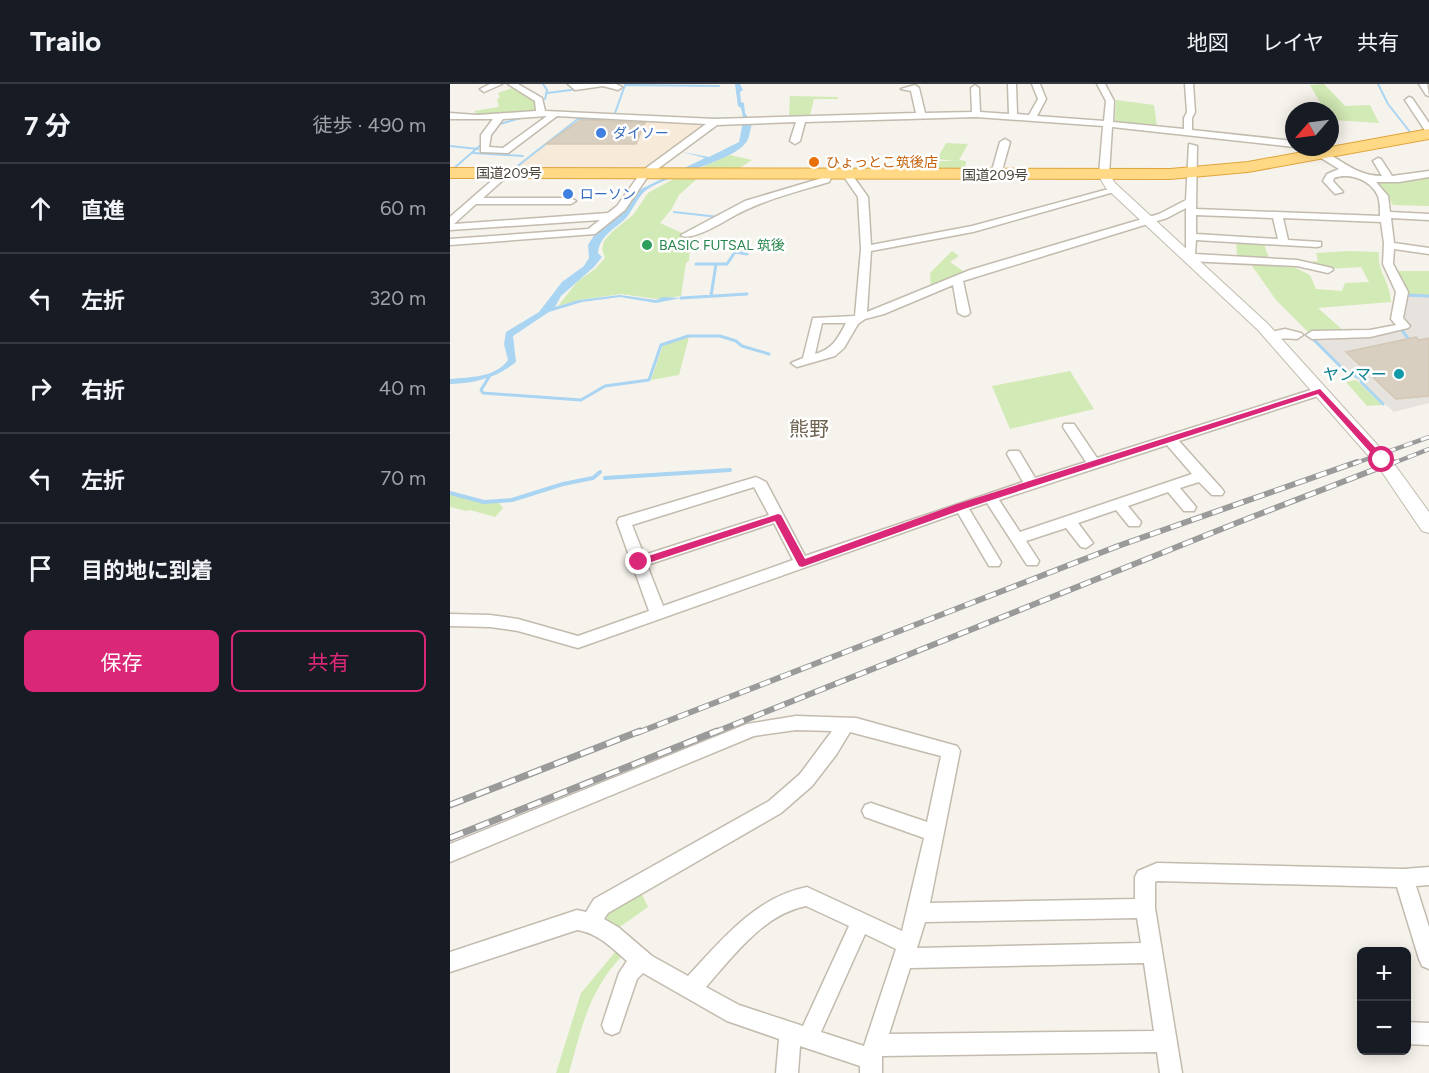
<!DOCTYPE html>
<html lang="ja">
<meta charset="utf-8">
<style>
body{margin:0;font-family:Figtree,"Noto Sans JP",sans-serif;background:#20242c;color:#f1f3f6}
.controls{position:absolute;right:18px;bottom:18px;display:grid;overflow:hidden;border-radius:9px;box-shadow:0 3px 15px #0003}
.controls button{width:54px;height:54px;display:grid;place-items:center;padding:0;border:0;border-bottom:2px solid #363941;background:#171b24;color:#f1f3f6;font:30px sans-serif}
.compass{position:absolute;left:835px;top:18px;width:54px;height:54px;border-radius:50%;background:#171b24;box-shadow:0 3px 15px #0003;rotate:242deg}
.stop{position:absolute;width:18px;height:18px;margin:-14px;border:4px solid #db2777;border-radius:50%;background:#fff}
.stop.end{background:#db2777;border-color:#fff;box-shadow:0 2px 6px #0008}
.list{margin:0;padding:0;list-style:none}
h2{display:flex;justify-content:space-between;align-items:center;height:78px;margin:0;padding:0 24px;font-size:26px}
h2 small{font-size:20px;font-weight:400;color:#9ea1a6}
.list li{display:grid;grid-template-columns:39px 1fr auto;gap:18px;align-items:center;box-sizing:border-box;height:90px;padding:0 24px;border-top:2px solid #363941}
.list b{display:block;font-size:22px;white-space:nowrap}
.list em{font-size:20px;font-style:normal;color:#9ea1a6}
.actions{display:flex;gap:12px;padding:18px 24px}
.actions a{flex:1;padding:14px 0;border:2px solid #db2777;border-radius:9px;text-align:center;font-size:21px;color:#db2777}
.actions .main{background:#db2777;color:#fff}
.icon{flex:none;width:33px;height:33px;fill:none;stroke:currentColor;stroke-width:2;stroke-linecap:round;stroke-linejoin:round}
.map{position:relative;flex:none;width:979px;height:989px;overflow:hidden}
header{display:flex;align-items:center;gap:36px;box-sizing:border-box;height:84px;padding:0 30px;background:#171b24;border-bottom:2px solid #363941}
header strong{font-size:28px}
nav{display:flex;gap:33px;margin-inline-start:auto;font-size:21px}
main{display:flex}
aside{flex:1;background:#171b24}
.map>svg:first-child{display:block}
.commercial{fill:#f7ead8}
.industrial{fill:#e6e2dd}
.green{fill:#d2eab5}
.water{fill:#a9d4f2}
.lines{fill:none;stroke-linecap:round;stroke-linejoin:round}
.stream-far2{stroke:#a9d4f2;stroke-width:2}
.stream-far1{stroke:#a9d4f2;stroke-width:3}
.stream{stroke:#a9d4f2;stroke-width:4}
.building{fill:#d8cfc1;stroke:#d3c7b4;stroke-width:1.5}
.minor-casing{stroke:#c2bbae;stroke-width:3}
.tertiary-casing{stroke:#c2bbae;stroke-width:2}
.trunk-casing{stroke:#e0a43c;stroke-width:2}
.minor{fill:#fff;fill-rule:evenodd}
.tertiary{fill:#fff;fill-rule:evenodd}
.trunk{fill:#ffd985;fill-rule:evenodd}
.rail-far2-casing{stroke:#9a9a9a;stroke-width:4.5}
.rail-far1-casing{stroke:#9a9a9a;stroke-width:6}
.rail-casing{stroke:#9a9a9a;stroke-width:7}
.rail-far2{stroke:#fff;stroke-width:3;stroke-dasharray:9;stroke-linecap:butt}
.rail-far1{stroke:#fff;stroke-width:4;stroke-dasharray:11;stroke-linecap:butt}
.rail{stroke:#fff;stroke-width:4.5;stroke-dasharray:14;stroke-linecap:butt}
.route{fill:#db2777}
.shop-dot{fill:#3f7fe0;stroke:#fff;stroke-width:2}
.food-dot{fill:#e8710a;stroke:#fff;stroke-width:2}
.leisure-dot{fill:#2e9e5b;stroke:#fff;stroke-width:2}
.culture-dot{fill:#0f9aa8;stroke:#fff;stroke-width:2}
.labels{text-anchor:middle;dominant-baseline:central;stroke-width:5;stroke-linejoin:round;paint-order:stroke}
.far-shop-label{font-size:14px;fill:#366cbe;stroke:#fff;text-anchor:start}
.far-food-label{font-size:14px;fill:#c56008;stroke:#fff;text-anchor:start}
.far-street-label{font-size:14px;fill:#4b4439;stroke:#fff}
.far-leisure-label{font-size:14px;fill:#27864d;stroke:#fff;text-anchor:start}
.culture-label{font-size:16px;fill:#0d838f;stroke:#fff;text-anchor:end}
.quarter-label{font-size:20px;fill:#6e6250;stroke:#fff}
</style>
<header>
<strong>Trailo</strong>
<nav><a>地図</a><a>レイヤ</a><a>共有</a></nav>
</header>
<main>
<aside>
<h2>7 分<small>徒歩 · 490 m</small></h2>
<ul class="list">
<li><svg class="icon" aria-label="ahead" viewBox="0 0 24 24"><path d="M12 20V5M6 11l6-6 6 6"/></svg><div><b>直進</b></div><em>60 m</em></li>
<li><svg class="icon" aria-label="left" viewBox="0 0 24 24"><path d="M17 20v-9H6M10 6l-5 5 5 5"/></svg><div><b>左折</b></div><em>320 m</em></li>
<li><svg class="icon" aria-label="right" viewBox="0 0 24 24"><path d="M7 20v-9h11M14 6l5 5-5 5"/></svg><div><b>右折</b></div><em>40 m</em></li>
<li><svg class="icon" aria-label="left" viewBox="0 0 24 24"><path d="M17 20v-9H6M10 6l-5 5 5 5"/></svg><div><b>左折</b></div><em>70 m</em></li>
<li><svg class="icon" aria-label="arrive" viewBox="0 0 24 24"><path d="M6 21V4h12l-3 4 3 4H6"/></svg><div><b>目的地に到着</b></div></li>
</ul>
<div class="actions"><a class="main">保存</a><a>共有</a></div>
</aside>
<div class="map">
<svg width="979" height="989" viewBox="0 0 979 989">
<rect width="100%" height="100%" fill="#f6f3ec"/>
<!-- commercial -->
<path class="commercial" d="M 133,33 L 259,40 L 197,85 L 62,85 L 127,34 Z"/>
<!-- industrial -->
<path class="industrial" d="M 956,211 L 979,212 L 979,319 L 944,328 L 860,254 L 886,251 L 910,253 L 949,248 L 959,243 L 950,234 Z"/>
<!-- green -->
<path class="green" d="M 874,0 L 895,22 L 920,21 L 929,39 L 882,36 L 880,34 L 882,24 L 880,28 L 875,27 L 860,1 Z
M 65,3 L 87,17 L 89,28 L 30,33 L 24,27 L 49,23 L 47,15 L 50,14 L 48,9 Z
M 340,12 L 388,13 L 388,15 L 364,15 L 360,32 L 339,33 Z
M 666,16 L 704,21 L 707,43 L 665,38 Z
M 496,59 L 518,60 L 509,76 L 516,77 L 515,87 L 476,87 L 480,77 L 505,77 L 487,75 Z
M 280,71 L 302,76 L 288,85 L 245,86 Z
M 227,93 L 249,93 L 229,111 L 221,126 L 210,139 L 241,153 L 239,177 L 236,179 L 231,212 L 207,215 L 171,210 L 130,216 L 108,222 L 127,198 L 145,185 L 155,174 L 152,165 L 154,157 L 163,147 L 183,131 L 198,109 Z
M 979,93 L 979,122 L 943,121 L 928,98 Z
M 786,158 L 814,160 L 819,174 L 787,172 Z
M 502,167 L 509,172 L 500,178 L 516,189 L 481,204 L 480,189 Z
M 899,167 L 929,168 C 927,188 940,197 941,218 L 868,224 L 894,247 L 858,248 L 826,216 L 800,179 L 840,181 L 860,191 L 866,205 L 892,207 L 895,199 L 919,198 L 911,183 L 878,185 L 857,178 L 868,177 L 866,169 Z
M 945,187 L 979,187 L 979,211 L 955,210 Z
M 239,253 L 229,291 L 201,296 L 213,261 Z
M 620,287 L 644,325 L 560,345 L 542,302 Z
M 906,296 L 932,321 L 917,322 L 896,298 Z
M 0,410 L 33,419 L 47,417 L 53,424 L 45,433 L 20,426 L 17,427 L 0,423 Z
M 190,806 L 198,823 L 164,847 L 150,832 Z
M 166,867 L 172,872 C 139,906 131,945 119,989 L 106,989 L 131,909 Z"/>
<!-- water -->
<path class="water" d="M 285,0 L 290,0 L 293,6 L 290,8 L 291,18 L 294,19 L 295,29 L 302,40 C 300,45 300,52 297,57 C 285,78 215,90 194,108 C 187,115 182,127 176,134 C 164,146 150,151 148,169 L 152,173 L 144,183 L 111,212 L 105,223 L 129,216 L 170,211 L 206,216 L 213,213 L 231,214 L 206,219 L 170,213 L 132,218 L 99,228 L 63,252 L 66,278 C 46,294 26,299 0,300 L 0,295 C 20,293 45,294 58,276 L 54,260 L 56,248 L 89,228 L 112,198 L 134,182 L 139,174 L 138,161 L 148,145 L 187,107 L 255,74 L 232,68 L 259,73 L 289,58 L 293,38 L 290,34 L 293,33 L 291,24 L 288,22 Z"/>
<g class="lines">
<!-- stream-far2 -->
<path class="stream-far2" d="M 68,0 L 87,11
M 93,0 L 97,6 L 95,15
M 928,0 L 938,20 L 960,48
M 97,9 L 129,5
M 164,32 L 175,1 L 269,2
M 255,35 L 286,34
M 0,62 L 28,65
M 23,69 L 73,72
M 65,84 L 128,35 L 160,35
M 3,85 L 40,53 L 50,40 L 78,32
M 224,128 L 268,133"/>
<!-- stream-far1 -->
<path class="stream-far1" d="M 246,180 L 266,180
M 955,211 L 979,212
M 261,212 L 266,180 L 277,180 L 285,168 L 297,170
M 231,214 L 297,210
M 942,233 L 960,257
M 864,256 L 896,288 L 913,295 L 911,298 L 933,320
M 39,293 L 31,306 L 33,309 L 131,316 L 155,302 L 199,296 L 211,261 L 238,252 L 270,252 L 286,257 L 292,262 L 319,270"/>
<!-- stream -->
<path class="stream" d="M 155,394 L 280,386
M 0,409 L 34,418 L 62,416 L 113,400 L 143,394 L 150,388"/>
</g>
<!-- building -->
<path class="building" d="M 131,36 L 139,36 L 195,39 L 186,60 L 96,60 Z
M 966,253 L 969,256 L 979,254 L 979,312 L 946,315 L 896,268 Z"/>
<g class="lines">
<defs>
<path id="minor" d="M 40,0 L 52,0 L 34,8 L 30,5 Z
M 58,0 L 68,0 L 92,14 L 95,27 L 265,35 L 466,29 L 461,7 L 451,5 L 465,1 L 469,4 L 475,29 L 522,28 L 521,4 L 525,1 L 529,4 L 530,28 L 559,30 L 558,0 L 566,0 L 567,30 L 579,31 L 588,15 L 582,0 L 590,0 L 596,15 L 587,32 L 654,37 L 656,17 L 647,0 L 655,0 L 664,17 L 663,38 L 734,45 L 734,34 L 737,28 L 735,0 L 743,0 L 745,28 L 742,34 L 742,46 L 844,57 L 844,63 L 662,43 L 659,91 L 654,94 L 649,91 L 653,42 L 526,33 L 355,38 L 350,57 L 345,60 L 340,57 L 346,38 L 267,41 L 198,92 L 175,126 L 145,150 L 0,161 L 0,155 L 138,145 L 150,136 L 0,146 L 0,133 L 54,86 L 62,88 L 33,114 L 121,114 L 126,117 L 121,120 L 26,120 L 4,140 L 158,129 L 167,122 L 192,87 L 256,40 L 107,32 L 58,69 L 31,68 L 31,51 L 43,35 L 0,35 L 0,29 L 27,31 L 86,27 L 85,17 ZM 97,32 L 53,64 L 39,63 L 41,51 L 53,35 Z
M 118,0 L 166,0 L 172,3 L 168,6 L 153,2 L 125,6 Z
M 969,0 L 977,0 L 979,12 L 976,11 Z
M 959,13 L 962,14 L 979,39 L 979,49 L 976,48 L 955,16 Z
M 555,55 L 560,58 L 551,90 L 543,92 L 541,90 L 550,58 Z
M 739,60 L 747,62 L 746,125 L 930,132 C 930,126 930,118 928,112 C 921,96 900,88 884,94 L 883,97 L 893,108 L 885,110 L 873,97 L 877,90 L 889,85 L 853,63 C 884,63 897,92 932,92 L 923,77 L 928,74 L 931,75 L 942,92 L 979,87 L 979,93 L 949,98 L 926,98 L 938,112 L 940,128 L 979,130 L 979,136 L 941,134 L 944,159 L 979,164 L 979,170 L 944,165 L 943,180 L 958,208 L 953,234 L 960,242 L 958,244 L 920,253 L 862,255 L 856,251 L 862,247 L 920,246 L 946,241 L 941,235 L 946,208 L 933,180 L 934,159 L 931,138 L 833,134 L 838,156 L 871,158 L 871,162 L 867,163 L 746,156 L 745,170 L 847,176 L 882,184 L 883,186 L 878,189 L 847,182 L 736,177 L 736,124 L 717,134 L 513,197 L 520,229 L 518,231 L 514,232 L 508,229 L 503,201 L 434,230 L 415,235 L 408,240 L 394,264 L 385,272 L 347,283 L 341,279 L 353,274 L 363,234 L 405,232 L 411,165 L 408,113 L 392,90 L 394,88 L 400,88 L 418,113 L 421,161 L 522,142 L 666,103 L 671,106 L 523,148 L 421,167 L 417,228 L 520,186 L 709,130 L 736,116 ZM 746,131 L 823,134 L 828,155 L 746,150 ZM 372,239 L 396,239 C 388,254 383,265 365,270 Z
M 378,87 L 383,90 L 379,98 C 346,108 312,116 282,133 C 272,139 240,158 231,151 L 295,117 L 372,94 L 375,88 Z
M 835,245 L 851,249 L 853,251 L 847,255 C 837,253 821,257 814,251 L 816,249 Z
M 870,303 L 874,304 L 876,307 L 874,310 L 729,357 L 772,405 L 774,408 L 772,411 L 762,411 L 749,398 L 730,404 L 746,423 L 744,427 L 734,427 L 718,408 L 678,422 L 691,438 L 689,442 L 679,442 L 666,426 L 628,439 L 643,459 L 636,464 L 631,463 L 616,444 L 576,457 L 589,477 L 587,481 L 577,481 L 537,419 L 519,425 L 551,478 L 549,482 L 539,482 L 508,429 L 128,564 L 68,547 L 40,543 L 0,542 L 0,530 L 40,531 L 68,535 L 128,552 L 199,527 L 167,438 L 169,434 L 306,393 L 316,398 L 355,472 L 573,398 L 557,370 L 559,367 L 569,367 L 585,394 L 636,378 L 613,343 L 614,340 L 624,340 L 647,374 ZM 717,361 L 742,390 L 570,448 L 549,416 ZM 304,403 L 319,431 L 194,471 L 182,441 ZM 324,439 L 343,476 L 213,522 L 197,481 Z
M 346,632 L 406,634 L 507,662 L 510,667 L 480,819 L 685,815 L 685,793 L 688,787 L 707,779 L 954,785 L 979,783 L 979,801 L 966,802 L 979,843 L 979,885 L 972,882 L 969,875 L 947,803 L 707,797 L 705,798 L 705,824 L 732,989 L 710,989 L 707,968 L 432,972 L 432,989 L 410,989 L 410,982 L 350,962 L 348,989 L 326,989 L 329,955 L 277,937 L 193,889 L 187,895 L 169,948 L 162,951 L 155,948 L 152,941 L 169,889 L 177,877 C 162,864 148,849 127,846 L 0,888 L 0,868 L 127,826 L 136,828 L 144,815 L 319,717 L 350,690 L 382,647 L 346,646 L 304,652 L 0,778 L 0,760 L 297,640 ZM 400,648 L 491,672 L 477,738 L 421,719 L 415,721 L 412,727 L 415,733 L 474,754 L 452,847 L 357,803 C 306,813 272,855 238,892 L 202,872 L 168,843 L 154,835 L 158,829 L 331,729 L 362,702 L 386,671 ZM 356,822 L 399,842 L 353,942 L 289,921 L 256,903 C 283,872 314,830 356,822 ZM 687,834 L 691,859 L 467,864 L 475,838 ZM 415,850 L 446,865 L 414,962 L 371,948 ZM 694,879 L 704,947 L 439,950 L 460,884 Z
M 956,938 L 979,939 L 979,961 L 956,960 Z"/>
<path id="tertiary" d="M 654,87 L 658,88 L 665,99 L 818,240 L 942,377 L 979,428 L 979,449 L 972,447 L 930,385 L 808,246 L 656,104 L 648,91 Z"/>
<path id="trunk" d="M 979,45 L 979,55 L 798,88 L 720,95 L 0,94 L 0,84 L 720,85 L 798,78 Z"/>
</defs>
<!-- minor casing -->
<use href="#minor" class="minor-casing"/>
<!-- tertiary casing -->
<use href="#tertiary" class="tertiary-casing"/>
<!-- trunk casing -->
<use href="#trunk" class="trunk-casing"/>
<!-- minor -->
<use href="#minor" class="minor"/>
<!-- tertiary -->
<use href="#tertiary" class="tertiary"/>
<!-- trunk -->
<use href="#trunk" class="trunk"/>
<defs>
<path id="rail-far2" d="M 903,380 L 979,353
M 941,380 L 979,365"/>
<path id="rail-far1" d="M 187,649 L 668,462 L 907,378
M 263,649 L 789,438 L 944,378"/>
<path id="rail" d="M 0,721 L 190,647
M 0,754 L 267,647"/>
</defs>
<!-- rail-far2 casing -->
<use href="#rail-far2" class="rail-far2-casing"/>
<!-- rail-far1 casing -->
<use href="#rail-far1" class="rail-far1-casing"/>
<!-- rail casing -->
<use href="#rail" class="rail-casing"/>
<!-- rail-far2 -->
<use href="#rail-far2" class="rail-far2"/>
<!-- rail-far1 -->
<use href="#rail-far1" class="rail-far1"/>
<!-- rail -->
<use href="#rail" class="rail"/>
</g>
<!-- route -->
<path class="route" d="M 870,305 L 935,374 L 935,378 L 929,378 L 868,310 L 514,425 L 352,483 L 349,482 L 325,437 L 189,482 L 184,478 L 186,476 L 328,430 L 331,431 L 355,475 L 507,420 Z"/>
<!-- markers -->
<g class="shop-dot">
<circle cx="151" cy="49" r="6"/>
<circle cx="118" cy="110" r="6"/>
</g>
<circle class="food-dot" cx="364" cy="78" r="6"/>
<circle class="leisure-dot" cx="197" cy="161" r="6"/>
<circle class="culture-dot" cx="949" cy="290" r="6"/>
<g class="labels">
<!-- far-shop labels -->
<g class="far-shop-label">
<text x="163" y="49">ダイソー</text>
<text x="130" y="110">ローソン</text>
</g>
<!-- far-food labels -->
<g class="far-food-label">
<text x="376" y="78">ひょっとこ筑後店</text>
</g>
<!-- far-street labels -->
<g class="far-street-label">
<text x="59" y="89">国道209号</text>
<text x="545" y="91">国道209号</text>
</g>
<!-- far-leisure labels -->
<g class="far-leisure-label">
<text x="209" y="161">BASIC FUTSAL 筑後</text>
</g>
<!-- culture labels -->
<g class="culture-label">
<text x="937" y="290">ヤンマー</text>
</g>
<!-- quarter labels -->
<g class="quarter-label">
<text x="359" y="345">熊野</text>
</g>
</g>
</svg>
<div class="controls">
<button>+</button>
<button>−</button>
</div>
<svg class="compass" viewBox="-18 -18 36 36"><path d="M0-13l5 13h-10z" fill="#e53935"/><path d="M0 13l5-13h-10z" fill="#9ea1a6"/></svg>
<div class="stop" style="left:932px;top:376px"></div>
<div class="stop end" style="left:189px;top:478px"></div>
</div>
</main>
